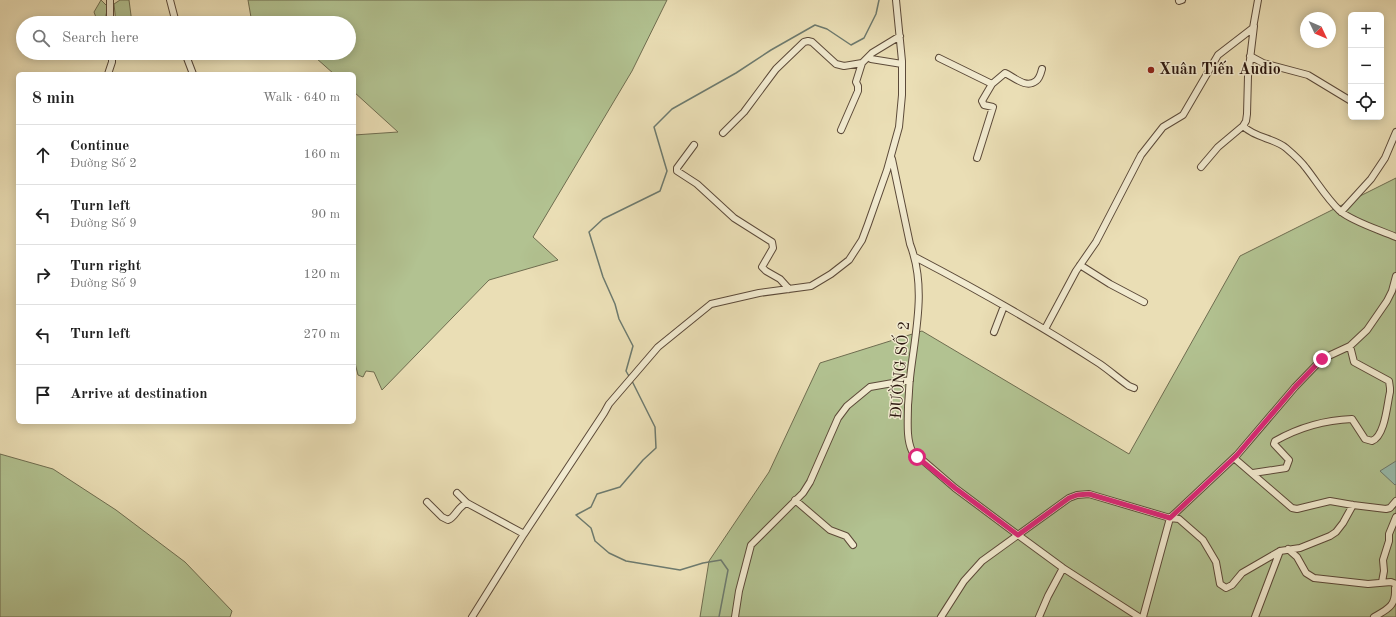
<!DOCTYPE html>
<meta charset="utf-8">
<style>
body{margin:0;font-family:"Old Standard TT",serif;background:#f6f6f6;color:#222}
.controls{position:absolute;right:12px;top:12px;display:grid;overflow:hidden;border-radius:6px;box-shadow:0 2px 10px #0003}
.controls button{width:36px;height:36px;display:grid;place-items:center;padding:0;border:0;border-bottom:1px solid #e0e0e0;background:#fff;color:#222;font:20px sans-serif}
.compass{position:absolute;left:1300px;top:12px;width:36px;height:36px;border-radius:50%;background:#fff;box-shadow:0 2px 10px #0003;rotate:134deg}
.stop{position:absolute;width:12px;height:12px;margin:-9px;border:3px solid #db2777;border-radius:50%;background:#fff}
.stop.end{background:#db2777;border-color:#fff;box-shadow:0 1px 4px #0008}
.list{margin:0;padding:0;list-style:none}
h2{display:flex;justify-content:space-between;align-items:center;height:52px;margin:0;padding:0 16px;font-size:17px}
h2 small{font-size:13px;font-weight:400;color:#767676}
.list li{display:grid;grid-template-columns:26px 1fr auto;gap:12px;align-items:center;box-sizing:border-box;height:60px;padding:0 16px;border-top:1px solid #e0e0e0}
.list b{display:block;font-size:15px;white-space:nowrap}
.list p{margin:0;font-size:13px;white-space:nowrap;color:#767676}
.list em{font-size:13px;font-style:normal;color:#767676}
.icon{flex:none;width:22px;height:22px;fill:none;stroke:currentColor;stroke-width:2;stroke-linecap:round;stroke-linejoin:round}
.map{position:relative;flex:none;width:1396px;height:617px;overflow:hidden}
.search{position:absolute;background:#fff;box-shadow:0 2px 10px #0003;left:16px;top:16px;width:340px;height:44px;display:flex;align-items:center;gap:10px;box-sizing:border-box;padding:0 14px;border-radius:22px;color:#767676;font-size:15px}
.panel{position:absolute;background:#fff;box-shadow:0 2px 10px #0003;left:16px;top:72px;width:340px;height:352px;border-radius:6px}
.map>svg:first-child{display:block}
.green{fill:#b2c291;stroke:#6f6d50}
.water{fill:#98bcad;stroke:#6d7a6e}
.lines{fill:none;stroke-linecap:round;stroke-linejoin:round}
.stream{stroke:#6d7a6e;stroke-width:1.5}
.street-casing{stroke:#5c4a39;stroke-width:8}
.street{stroke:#f1eacf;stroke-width:6}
.route{stroke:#db2777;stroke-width:5}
.poi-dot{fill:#8f2418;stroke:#f1eacf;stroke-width:1.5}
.labels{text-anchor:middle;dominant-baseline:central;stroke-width:3;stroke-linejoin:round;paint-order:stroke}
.poi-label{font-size:16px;font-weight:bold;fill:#2c1810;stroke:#f1eacf;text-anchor:start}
.street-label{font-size:16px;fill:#2c1810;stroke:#f1eacf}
</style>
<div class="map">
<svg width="1396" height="617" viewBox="0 0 1396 617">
<rect width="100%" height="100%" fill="#eadeb5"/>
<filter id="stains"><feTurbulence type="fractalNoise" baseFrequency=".005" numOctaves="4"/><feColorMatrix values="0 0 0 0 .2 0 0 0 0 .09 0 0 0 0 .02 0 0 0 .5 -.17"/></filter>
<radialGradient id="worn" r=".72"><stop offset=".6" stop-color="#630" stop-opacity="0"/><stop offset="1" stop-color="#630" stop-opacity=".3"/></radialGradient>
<!-- green -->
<path class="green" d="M 101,0 L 108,7 L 104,23 L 98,23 L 94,12 Z
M 120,0 L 129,0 L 132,23 L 116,23 L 114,4 Z
M 248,0 L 667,0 L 632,71 L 533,237 L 558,260 L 489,280 L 382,390 L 374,372 L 366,371 L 363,377 L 358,375 L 354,359 L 354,135 L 398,132 L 354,92 L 354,74 L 334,74 L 316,58 L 302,53 L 349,53 L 349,23 L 252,23 Z
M 1396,178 L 1396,617 L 700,617 L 709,561 L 769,472 L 820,363 L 922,331 L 1129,454 L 1240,256 Z
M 0,454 L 53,469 L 116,510 L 185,562 L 232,611 L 230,617 L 0,617 Z"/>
<!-- water -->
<path class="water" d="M 1396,461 L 1396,484 L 1395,485 L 1380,471 Z"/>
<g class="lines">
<!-- stream -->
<path class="stream" d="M 630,378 L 626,371 L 633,346 L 619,319 L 615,304 L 603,277 L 589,232 L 603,219 L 660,191 L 667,171 L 654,127 L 672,109 L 736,73 L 771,50 L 815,25 L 827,29 L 851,45 L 864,38 L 876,14 L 879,0
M 632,381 L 655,427 L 656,448 L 643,460 L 620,487 L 597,494 L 591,507 L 576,515 L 591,528 L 595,541 L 609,553 L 626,561 L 680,570 L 703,563 L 721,560 L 728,570 L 719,617"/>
<defs>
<path id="street" d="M 170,0 L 176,23
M 1179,1 L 1182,0
M 110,23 L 110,0
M 185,53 L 193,74
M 1250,56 L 1263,63 L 1308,75 L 1351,101
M 939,58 L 992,84
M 871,59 L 902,64
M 108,74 L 112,62 L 112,53
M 1243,126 C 1255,138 1274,138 1286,148 C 1293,154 1301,161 1306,168 C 1317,182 1327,199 1340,211 C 1353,222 1380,230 1396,237
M 841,130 L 858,91 L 858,86 L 856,82 L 862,63 L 872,53 L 900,36
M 723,133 L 744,112 L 776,69 L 804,42 L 808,41 L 812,42 L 836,64 L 844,66 L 862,63
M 694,145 L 677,168 L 677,171 L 697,184 L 734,218 L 772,242 L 773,248 L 762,267 L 766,271 L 780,279 L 789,289
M 977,158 L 993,107 L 984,105 L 982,101 L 992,84 L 1005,73 C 1014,77 1026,89 1036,81 C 1039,79 1041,73 1042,69
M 892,159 L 910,244 C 927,288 915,333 910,378 C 909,387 909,396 908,405 C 908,420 906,438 912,451 L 955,488 L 1018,535 L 1063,568 L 1139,617
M 1201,167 L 1218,147 L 1243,126 L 1246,121 L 1247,114 L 1248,76 L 1254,26
M 1341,212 L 1371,179 L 1385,158 L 1396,132
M 915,257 C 978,290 1040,325 1100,364 C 1110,371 1119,379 1129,386 L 1134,388
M 1080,265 L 1110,284 L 1144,302
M 1045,329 L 1076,271 L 1096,242 L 1141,155 L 1163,127 L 1183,115 L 1218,55 L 1253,28 L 1258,0
M 994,332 L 1004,306
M 1234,458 L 1292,508 L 1297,509 L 1330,501 L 1353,505 L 1386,509 L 1390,508 L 1396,501
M 1253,473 L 1286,468 L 1289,460 L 1274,444 L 1275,441 C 1298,428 1325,420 1352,419 L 1365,439 L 1372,441 C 1385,436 1387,405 1390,392 L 1390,388 L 1389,381 L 1354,362 L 1350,346
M 457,493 L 467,503 L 524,534
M 795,500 L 830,530 L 846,536 L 853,545
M 427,502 L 442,517 L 448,520 C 456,517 457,507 467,503
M 1288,549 L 1297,557 L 1306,573 L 1314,578 L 1368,584 L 1391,582 L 1396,584
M 1382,582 L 1384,571 L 1383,560 L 1389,541 L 1389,534 L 1396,517
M 472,617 L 524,534 L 604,413 L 609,404 L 658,347 L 711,304 L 759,293 L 811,286 L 831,274 L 849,260 L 862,240 L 868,224 L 887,170 L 899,127 L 902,95 L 902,61 L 896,0
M 735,617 L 739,591 L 751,545 L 803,493 L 810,482 L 838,418 L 847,406 L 870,387 L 910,380
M 941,617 L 964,581 L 982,561 L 1069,498 L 1077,495 L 1089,494 L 1170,518 L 1179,519 L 1203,540 L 1216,562 L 1220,584 L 1226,588 L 1232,585 L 1242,573 L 1280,551 L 1300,548 L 1330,536 L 1336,532 L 1343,523 L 1353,505
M 1039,617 L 1048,596 L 1063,568
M 1143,617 L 1170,518 L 1237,455 L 1295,387 L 1322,359 L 1350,346 L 1367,330 L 1387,301 L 1392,291 L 1396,276
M 1255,617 L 1280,551
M 1374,617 C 1388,609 1396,606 1395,588 L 1396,587"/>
</defs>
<!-- street casing -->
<use href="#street" class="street-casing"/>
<!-- street -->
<use href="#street" class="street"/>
</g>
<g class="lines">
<!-- route -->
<path class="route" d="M 917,457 L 955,488 L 1018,535 L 1069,498 L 1077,495 L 1089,494 L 1170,518 L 1237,455 L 1295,387 L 1322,359"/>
</g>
<!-- markers -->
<circle class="poi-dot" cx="1151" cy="70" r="4"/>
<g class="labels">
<!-- poi labels -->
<g class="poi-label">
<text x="1159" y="70">Xuân Tiến Audio</text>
</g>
<!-- street labels -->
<g class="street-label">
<text transform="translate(901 370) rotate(-85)">ĐƯỜNG SỐ 2</text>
</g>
</g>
<rect width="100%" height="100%" filter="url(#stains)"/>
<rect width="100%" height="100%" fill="url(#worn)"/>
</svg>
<div class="controls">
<button>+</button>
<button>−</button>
<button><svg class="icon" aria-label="locate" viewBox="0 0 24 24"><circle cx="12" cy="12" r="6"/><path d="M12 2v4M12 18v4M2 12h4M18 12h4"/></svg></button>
</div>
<svg class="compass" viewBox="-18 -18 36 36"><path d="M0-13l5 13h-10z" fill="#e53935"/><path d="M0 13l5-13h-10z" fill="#767676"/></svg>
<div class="stop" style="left:917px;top:457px"></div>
<div class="stop end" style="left:1322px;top:359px"></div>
<div class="search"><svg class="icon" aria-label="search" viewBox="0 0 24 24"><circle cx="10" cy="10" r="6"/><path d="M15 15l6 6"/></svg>Search here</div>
<section class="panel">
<h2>8 min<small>Walk · 640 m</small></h2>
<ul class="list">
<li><svg class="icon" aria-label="ahead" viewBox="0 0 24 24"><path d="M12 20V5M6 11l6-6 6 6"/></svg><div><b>Continue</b><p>Đường Số 2</p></div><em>160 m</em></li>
<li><svg class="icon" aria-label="left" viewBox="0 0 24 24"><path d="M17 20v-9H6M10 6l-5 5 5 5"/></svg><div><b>Turn left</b><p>Đường Số 9</p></div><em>90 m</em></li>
<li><svg class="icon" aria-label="right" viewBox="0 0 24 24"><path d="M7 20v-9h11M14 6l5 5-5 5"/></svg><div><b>Turn right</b><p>Đường Số 9</p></div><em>120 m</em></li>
<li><svg class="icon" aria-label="left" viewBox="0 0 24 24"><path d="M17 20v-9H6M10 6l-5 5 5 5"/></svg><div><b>Turn left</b></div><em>270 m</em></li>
<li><svg class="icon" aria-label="arrive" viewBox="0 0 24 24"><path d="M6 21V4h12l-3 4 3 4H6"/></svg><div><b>Arrive at destination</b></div></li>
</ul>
</section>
</div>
